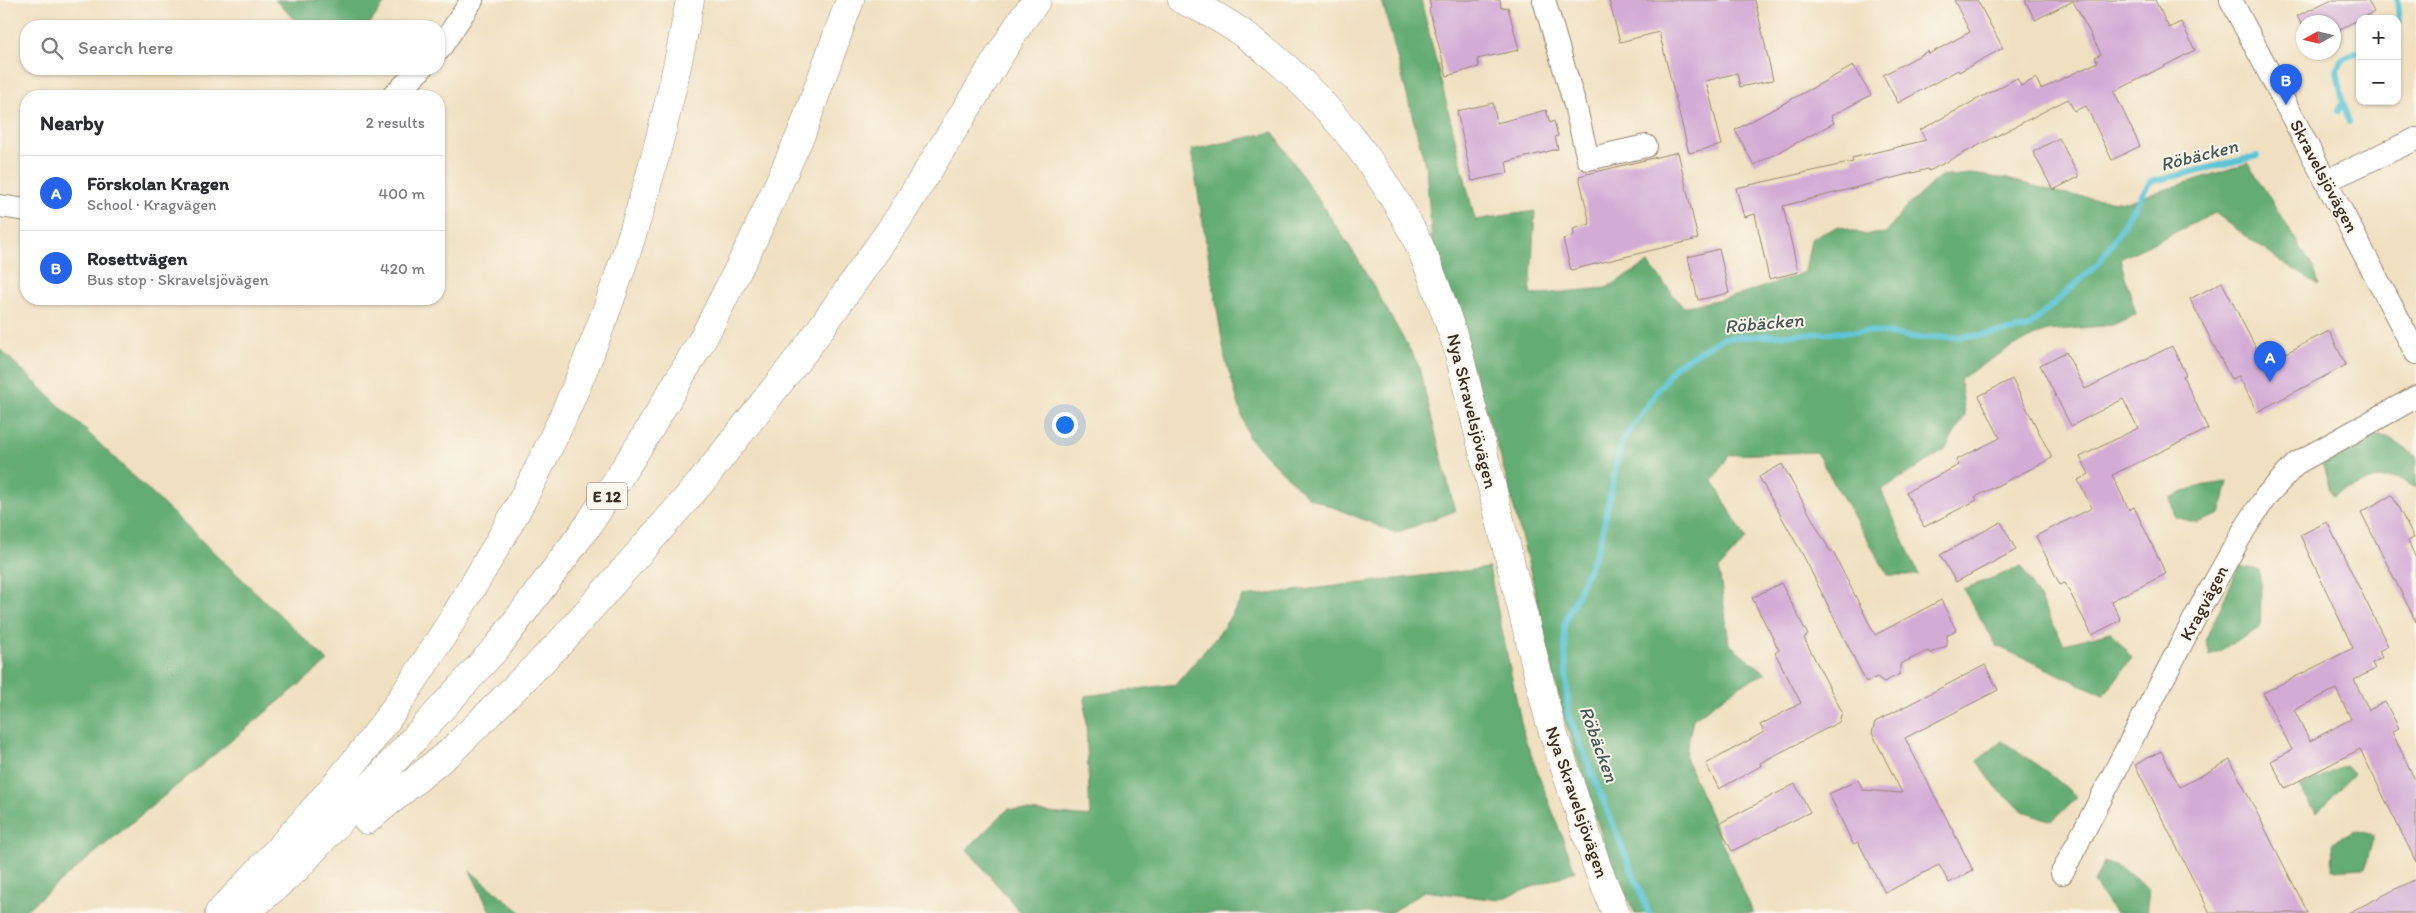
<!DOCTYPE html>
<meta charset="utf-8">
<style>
body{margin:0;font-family:Itim,sans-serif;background:#f7f7f7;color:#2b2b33}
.controls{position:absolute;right:15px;top:15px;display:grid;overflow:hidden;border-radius:10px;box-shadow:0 1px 4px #0004}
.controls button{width:45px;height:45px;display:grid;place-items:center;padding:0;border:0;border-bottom:1px solid #e1e1e2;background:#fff;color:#2b2b33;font:25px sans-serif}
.compass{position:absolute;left:2296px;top:15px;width:45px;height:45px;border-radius:50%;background:#fff;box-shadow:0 1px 4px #0004;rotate:262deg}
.you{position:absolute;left:1064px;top:424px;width:18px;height:18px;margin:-12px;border:4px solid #fff;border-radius:50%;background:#1a73e8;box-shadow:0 0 0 8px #1a73e833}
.badge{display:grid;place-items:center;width:32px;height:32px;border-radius:50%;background:#2563eb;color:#fff;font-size:16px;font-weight:700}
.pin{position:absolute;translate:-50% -41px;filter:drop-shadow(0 1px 2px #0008)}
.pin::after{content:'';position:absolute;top:26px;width:18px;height:15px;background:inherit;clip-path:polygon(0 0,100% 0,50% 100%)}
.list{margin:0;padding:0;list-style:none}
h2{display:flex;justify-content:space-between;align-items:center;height:65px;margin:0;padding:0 20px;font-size:21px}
h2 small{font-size:16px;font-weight:400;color:#7c7c81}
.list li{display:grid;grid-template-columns:32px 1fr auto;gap:15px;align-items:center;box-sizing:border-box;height:75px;padding:0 20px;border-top:1px solid #e1e1e2}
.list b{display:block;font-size:19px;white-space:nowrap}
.list p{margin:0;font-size:16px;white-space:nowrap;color:#7c7c81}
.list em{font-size:16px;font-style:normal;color:#7c7c81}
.icon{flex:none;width:28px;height:28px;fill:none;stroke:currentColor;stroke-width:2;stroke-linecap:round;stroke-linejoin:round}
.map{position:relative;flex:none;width:2416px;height:913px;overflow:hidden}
.search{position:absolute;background:#fff;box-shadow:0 1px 4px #0004;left:20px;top:20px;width:425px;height:55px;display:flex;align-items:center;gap:12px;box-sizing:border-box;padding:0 18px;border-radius:20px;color:#7c7c81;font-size:19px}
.panel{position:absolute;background:#fff;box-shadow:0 1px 4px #0004;left:20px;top:90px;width:425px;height:215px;border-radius:20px}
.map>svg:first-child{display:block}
.forest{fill:#64ac73;stroke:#506b48}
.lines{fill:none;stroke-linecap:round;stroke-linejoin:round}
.stream{stroke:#5ac4d5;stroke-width:6}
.building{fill:#d3acd6;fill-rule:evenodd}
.minor-casing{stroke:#968570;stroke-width:24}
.major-casing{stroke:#968570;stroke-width:29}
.highway-casing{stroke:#968570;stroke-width:29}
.minor{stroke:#fff;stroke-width:22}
.major{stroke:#fff;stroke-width:28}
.highway{stroke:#fff;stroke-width:28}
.labels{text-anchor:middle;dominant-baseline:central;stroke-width:4;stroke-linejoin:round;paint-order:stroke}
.shield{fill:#fbf7ec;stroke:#75685c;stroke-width:1}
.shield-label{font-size:16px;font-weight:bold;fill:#3b2a1e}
.street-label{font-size:18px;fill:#3b2a1e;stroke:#fbf7ec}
.water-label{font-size:19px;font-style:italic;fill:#445855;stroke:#fbf7ec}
</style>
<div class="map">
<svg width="2416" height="913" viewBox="0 0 2416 913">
<rect width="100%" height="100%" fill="#fbf7ec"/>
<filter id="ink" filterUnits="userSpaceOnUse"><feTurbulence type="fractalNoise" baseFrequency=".02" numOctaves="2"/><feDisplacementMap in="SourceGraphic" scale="10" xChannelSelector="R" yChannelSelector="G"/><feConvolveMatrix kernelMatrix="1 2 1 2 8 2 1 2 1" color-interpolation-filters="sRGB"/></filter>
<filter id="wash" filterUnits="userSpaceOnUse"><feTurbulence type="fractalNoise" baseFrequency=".0096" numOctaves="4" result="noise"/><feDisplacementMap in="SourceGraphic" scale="20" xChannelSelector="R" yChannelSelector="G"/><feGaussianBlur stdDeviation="1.12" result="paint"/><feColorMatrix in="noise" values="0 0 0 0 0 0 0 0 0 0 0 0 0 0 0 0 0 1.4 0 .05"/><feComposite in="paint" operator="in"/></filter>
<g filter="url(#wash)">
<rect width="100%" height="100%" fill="#f0e0c1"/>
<!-- forest -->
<path class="forest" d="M 275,0 L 387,0 L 368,26 L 301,26 Z
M 1382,0 L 1421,0 L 1475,220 L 1535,211 L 1530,295 L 1606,288 L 1648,263 L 1683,307 L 1740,295 L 1805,272 L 1811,239 L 1839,226 L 1865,235 L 1886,233 L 1903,210 L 1939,177 L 1970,174 L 2007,179 L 2068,195 L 2126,202 L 2248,163 L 2314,269 L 2319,285 L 2273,256 L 2215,213 L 2120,259 L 2136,314 L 2113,325 L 2047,331 L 2011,347 L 1960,379 L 1965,415 L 1945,450 L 1881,490 L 1919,575 L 1888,575 L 1816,452 L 1729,455 L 1713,481 L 1746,539 L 1719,569 L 1729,644 L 1766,673 L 1739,686 L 1693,719 L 1685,757 L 1753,913 L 1635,913 L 1611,865 L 1562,712 L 1532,578 L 1500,455 L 1432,243 L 1426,168 Z
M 1273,132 L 1356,256 L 1418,364 L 1455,511 L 1396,533 L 1308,497 L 1249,439 L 1225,358 L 1191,150 Z
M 0,349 L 328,661 L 22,913 L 0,913 Z
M 2365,434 L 2388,437 L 2416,456 L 2416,488 L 2398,478 L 2370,480 L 2332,496 L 2320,456 Z
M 2228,482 L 2220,514 L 2198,523 L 2175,517 L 2170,498 L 2198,486 Z
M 2239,566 L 2259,570 L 2261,594 L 2260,628 L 2210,656 L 2206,639 Z
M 2022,567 L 2064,644 L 2111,632 L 2132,658 L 2104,695 L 1997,646 L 1963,589 Z
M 1489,568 L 1524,736 L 1575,871 L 1498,900 L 1424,891 L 1391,913 L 1021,913 L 967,849 L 1008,809 L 1090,817 L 1085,696 L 1176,684 L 1219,634 L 1243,597 Z
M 2002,741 L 2050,774 L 2077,797 L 2052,821 L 2023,811 L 1996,788 L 1977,761 Z
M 2345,766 L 2354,774 L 2316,813 L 2299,787 Z
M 2354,830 L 2374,835 L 2365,868 L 2332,870 L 2333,842 Z
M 2104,862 L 2127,872 L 2149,890 L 2146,913 L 2115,913 L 2113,911 L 2094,883 Z
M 470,871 L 522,913 L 491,913 Z"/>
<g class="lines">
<!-- stream -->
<path class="stream" d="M 2397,26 L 2399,22 L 2397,0
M 2343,101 L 2349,122
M 2338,111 L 2343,101 L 2337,71 L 2341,60 L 2360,51
M 1649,913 L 1568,714 L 1564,625 L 1600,543 L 1621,443 L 1675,366 L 1723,338 L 1870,331 L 1919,338 L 1974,336 L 2027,328 L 2100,262 L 2150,182 L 2257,156"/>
</g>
<g id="blocks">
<!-- building -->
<path class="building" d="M 1429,0 L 1500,0 L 1501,8 L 1508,7 L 1519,50 L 1477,59 L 1479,67 L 1447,76 L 1429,9 L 1431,8 Z
M 1609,0 L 1755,0 L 1773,80 L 1740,87 L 1737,73 L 1706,81 L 1722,145 L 1689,153 L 1659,32 L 1620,42 Z
M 1954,0 L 1977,0 L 2003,48 L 1959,72 L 1958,70 L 1898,103 L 1883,75 L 1928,51 L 1929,54 L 1970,32 Z
M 2025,0 L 2155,0 L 2169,28 L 2181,22 L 2195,50 L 2114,92 L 2140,146 L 2112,160 L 2086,106 L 2074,111 L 2068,99 L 1929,171 L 1928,169 L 1783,206 L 1798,272 L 1769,279 L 1755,214 L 1744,217 L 1736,188 L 1853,162 L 1852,158 L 1926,140 L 1920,130 L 2017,78 L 2021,86 L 2036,78 L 2041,89 L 2098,62 L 2095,57 L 2101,54 L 2073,1 L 2035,20 Z
M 2330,0 L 2368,0 L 2374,12 L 2334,32 L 2334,22 L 2304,22 L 2304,29 L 2297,16 Z
M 1853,66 L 1871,95 L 1831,116 L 1834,123 L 1754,165 L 1735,130 Z
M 1493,103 L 1497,123 L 1546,110 L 1550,123 L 1554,121 L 1558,136 L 1555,137 L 1558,149 L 1506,162 L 1508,173 L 1472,181 L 1457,111 Z
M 2059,138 L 2079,177 L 2053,190 L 2033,152 Z
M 1678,152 L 1698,239 L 1571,270 L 1563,239 L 1574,236 L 1573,229 L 1590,224 L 1579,176 Z
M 1719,249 L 1729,293 L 1698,300 L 1688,257 Z
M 2222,282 L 2264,364 L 2329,331 L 2346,365 L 2257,412 L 2239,376 L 2231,379 L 2190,299 Z
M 2172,346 L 2186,375 L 2183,376 L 2208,429 L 2112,475 L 2129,510 L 2134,507 L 2166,574 L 2111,601 L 2121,620 L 2092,635 L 2065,583 L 2060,585 L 2036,536 L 2092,508 L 2078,480 L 2089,474 L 2080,457 L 2138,428 L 2123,399 L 2071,426 L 2040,365 L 2066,352 L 2085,389 Z
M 2012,379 L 2052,458 L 1975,497 L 1977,500 L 1924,527 L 1906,492 L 1959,465 L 1956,460 L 2000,438 L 1979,396 Z
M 1782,464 L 1830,551 L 1832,550 L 1875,635 L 1941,600 L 1956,630 L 1947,635 L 1947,646 L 1931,653 L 1928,651 L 1900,664 L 1900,674 L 1884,682 L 1877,677 L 1866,682 L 1804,557 L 1759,477 Z
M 2392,495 L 2414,538 L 2408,541 L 2416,558 L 2416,622 L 2361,512 Z
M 2001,522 L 2016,550 L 1956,582 L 1940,555 Z
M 2327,522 L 2388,646 L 2379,651 L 2382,658 L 2372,663 L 2375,669 L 2354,680 L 2369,710 L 2385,702 L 2399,728 L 2392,732 L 2416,782 L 2416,862 L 2360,749 L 2285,788 L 2271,761 L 2292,750 L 2263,693 L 2353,648 L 2300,535 ZM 2336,689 L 2351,719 L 2310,741 L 2294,710 Z
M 1781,583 L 1808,635 L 1804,638 L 1842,712 L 1839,722 L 1760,763 L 1761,766 L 1719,789 L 1706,764 L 1764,732 L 1760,725 L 1801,703 L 1775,653 L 1779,650 L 1752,598 Z
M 1985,665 L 1998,690 L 1905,738 L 1973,870 L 1949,883 L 1939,865 L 1885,893 L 1858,842 L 1853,844 L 1829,794 L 1858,780 L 1863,790 L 1902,793 L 1872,733 L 1875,722 Z
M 2161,751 L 2180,787 L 2230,760 L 2308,913 L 2210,913 L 2135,765 Z
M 1795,784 L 1810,812 L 1732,851 L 1718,824 Z
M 2416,879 L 2416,913 L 2348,913 Z"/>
</g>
</g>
<g filter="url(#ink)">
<use href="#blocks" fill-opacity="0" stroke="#968570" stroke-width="1"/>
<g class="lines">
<defs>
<path id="minor" d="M 1544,0 L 1575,105 L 1588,159 L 1646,146
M 2231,0 L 2416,353
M 439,50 L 472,0
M 393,96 L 421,69
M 2326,181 L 2416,139
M 0,206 L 26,210
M 2062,873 L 2200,608 L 2244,530 L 2267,495 L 2297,463 L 2416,397"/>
<path id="major" d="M 1182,0 C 1280,40 1367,143 1415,236 C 1432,271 1444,309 1457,346 L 1550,723 L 1598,869 L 1616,913"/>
<path id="highway" d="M 367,820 L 451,751 L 559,644 L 702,481 L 809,345 L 896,222 L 1021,21 L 1037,0
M 219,913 C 265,865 310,816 352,765 C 391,718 424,665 456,614 C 486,564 516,515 541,463 C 611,323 663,153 690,0
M 245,913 L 296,869 L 498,646 L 589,524 L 646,435 L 705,335 L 754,238 L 802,132 L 850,0"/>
</defs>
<!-- minor casing -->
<use href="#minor" class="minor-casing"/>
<!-- major casing -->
<use href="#major" class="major-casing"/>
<!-- highway casing -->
<use href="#highway" class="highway-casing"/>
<!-- minor -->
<use href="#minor" class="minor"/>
<!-- major -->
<use href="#major" class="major"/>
<!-- highway -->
<use href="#highway" class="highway"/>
</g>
</g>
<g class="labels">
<!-- shield labels -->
<rect class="shield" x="587" y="482.5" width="40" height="27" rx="4"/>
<g class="shield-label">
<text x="607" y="496">E 12</text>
</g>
<!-- street labels -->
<g class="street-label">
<text transform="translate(2324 176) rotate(62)">Skravelsjövägen</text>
<text transform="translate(1472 411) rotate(76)">Nya Skravelsjövägen</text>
<text transform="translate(2204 603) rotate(-62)">Kragvägen</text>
<text transform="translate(1577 802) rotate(71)">Nya Skravelsjövägen</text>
</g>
<!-- water labels -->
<g class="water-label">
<text transform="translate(2199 155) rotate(-14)">Röbäcken</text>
<text transform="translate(1764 323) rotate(-5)">Röbäcken</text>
<text transform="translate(1599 744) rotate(70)">Röbäcken</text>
</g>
</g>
</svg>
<div class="controls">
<button>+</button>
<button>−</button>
</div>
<svg class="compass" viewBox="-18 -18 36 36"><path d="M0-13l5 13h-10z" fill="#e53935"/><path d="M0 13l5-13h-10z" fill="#7c7c81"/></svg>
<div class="you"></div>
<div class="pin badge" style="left:2270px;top:382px">A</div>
<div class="pin badge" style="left:2286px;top:105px">B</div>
<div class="search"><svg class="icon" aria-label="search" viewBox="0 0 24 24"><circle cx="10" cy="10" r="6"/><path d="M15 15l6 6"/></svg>Search here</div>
<section class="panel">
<h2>Nearby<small>2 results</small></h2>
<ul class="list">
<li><span class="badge">A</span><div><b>Förskolan Kragen</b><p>School · Kragvägen</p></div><em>400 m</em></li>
<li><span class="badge">B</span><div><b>Rosettvägen</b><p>Bus stop · Skravelsjövägen</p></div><em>420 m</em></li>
</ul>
</section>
</div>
